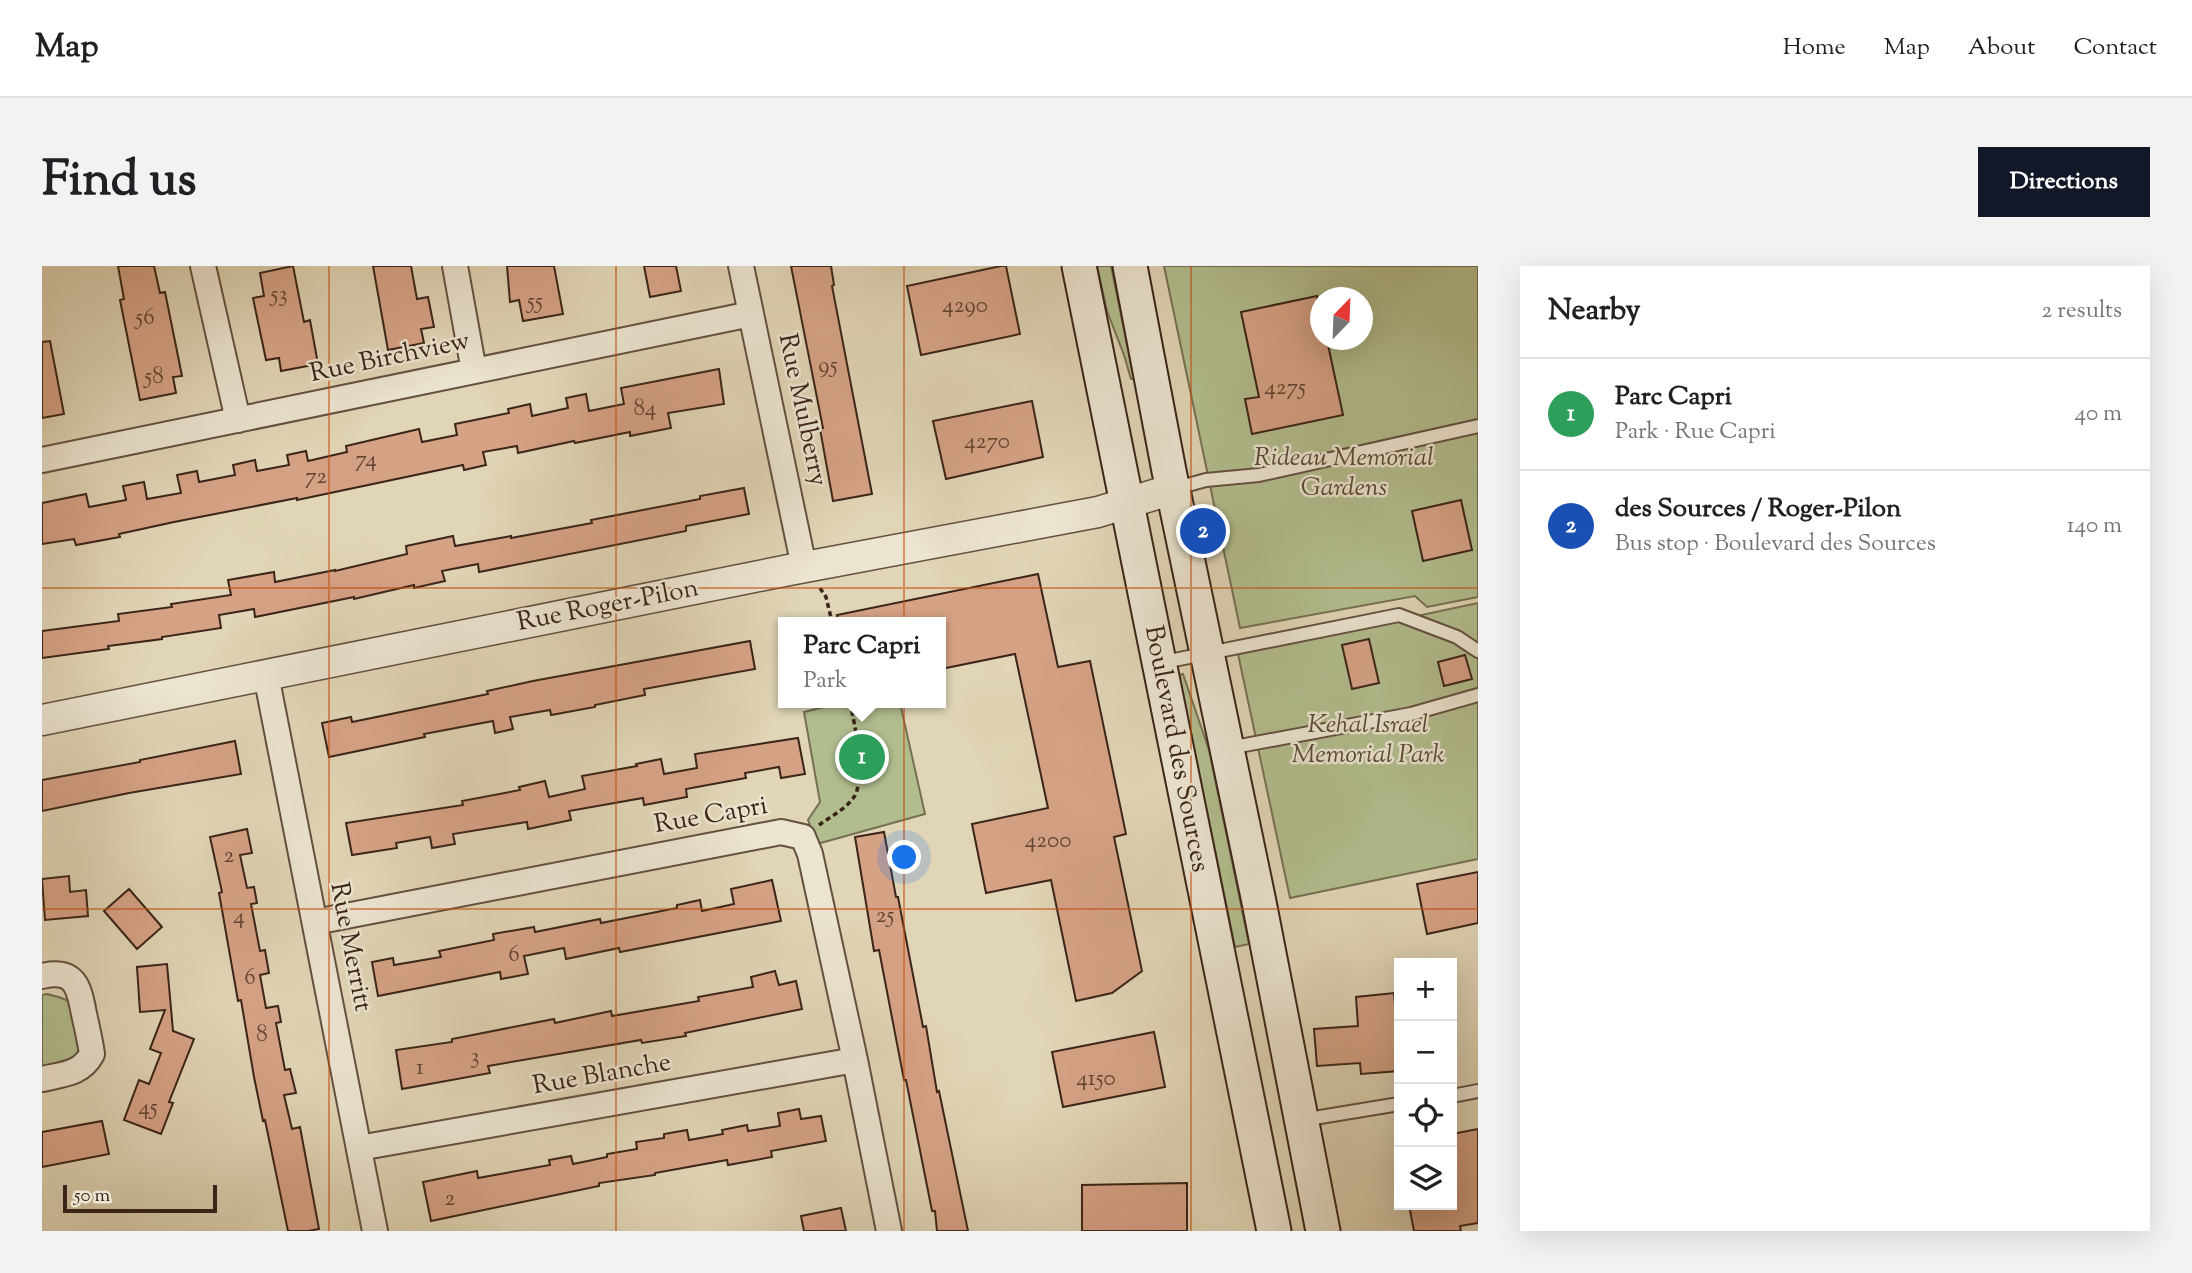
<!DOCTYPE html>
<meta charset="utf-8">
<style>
body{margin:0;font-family:"Sorts Mill Goudy",serif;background:#f2f2f2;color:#202124}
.controls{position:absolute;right:21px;bottom:21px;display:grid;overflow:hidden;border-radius:0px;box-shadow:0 7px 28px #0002}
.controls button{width:63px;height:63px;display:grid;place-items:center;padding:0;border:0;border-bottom:2px solid #e0e0e0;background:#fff;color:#202124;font:35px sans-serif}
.compass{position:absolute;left:1268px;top:21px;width:63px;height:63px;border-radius:50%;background:#fff;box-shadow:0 7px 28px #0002;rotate:23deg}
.scale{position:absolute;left:21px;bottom:18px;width:154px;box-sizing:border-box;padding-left:7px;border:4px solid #3b2418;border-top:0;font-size:19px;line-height:24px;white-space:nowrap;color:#3b2418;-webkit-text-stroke:5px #ebe4d0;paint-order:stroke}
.you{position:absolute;left:863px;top:592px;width:24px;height:24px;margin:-18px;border:5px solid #fff;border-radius:50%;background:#1a73e8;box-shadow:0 0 0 10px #1a73e833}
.badge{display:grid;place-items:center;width:46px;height:46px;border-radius:50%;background:#111827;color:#fff;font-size:23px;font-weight:700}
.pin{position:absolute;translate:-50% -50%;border:4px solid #fff;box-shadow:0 2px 7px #0006}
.popup{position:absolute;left:736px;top:351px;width:168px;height:91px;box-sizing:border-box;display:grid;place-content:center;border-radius:0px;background:#fff;filter:drop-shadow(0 2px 5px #0005);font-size:23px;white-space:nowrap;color:#757577}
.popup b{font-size:26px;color:#202124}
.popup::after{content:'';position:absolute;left:50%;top:100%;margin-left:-14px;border:14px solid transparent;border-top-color:#fff}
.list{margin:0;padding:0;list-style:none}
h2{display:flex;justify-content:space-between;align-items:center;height:91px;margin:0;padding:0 28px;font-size:30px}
h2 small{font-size:23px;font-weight:400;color:#757577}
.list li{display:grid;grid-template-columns:46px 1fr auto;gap:21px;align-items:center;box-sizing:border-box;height:112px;padding:0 28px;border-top:2px solid #e0e0e0}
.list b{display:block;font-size:26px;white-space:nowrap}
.list p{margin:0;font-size:23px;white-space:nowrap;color:#757577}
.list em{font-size:23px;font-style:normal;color:#757577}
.icon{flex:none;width:38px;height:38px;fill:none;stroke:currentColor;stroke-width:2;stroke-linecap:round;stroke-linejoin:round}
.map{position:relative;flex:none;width:1436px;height:965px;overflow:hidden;border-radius:0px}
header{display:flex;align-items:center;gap:42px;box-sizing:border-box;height:98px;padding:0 35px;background:#fff;border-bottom:2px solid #e0e0e0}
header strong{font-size:33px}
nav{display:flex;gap:38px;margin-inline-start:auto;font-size:24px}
.intro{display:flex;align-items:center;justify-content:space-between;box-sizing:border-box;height:168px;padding:0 42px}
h1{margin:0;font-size:49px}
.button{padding:18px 32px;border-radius:0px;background:#111827;color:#fff;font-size:24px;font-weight:700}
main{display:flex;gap:42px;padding:0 42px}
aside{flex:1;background:#fff;border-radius:0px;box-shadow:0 7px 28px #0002}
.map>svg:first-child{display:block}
.green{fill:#b2bd8e;stroke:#767053;stroke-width:2;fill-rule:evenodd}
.building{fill:#d6a286;stroke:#3b2418;stroke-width:2}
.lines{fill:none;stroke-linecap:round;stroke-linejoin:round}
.service-casing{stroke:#645040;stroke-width:16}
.minor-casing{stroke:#645040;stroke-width:28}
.tertiary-casing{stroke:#645040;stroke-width:33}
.secondary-casing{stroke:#3b2418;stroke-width:37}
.path{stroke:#3b2418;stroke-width:3.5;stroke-dasharray:5 3.5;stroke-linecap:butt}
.service{stroke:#ebe4d0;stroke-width:12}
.minor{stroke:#ebe4d0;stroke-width:24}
.tertiary{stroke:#ebe4d0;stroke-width:30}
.secondary{stroke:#ebe4d0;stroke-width:33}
.grid{fill:none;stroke:#c54e0e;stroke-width:2;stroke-opacity:0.55}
.labels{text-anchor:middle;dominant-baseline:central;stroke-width:5;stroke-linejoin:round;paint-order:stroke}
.number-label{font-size:23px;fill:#624434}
.street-label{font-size:26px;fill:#3b2418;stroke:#ebe4d0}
.park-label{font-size:26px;font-style:italic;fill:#594a36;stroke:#ebe4d0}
</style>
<header>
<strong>Map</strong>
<nav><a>Home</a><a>Map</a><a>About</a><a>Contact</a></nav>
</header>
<div class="intro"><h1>Find us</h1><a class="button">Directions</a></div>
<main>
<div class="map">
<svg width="1436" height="965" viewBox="0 0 1436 965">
<rect width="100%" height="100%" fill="#e0d5b6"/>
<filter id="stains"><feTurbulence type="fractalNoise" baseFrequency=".00286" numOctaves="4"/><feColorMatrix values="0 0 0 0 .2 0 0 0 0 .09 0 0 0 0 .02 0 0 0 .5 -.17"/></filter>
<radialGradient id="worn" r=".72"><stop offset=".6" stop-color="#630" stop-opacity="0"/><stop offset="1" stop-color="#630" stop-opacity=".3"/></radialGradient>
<!-- green -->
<path class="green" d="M 1055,0 L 1069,0 L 1092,113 L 1089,113 L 1082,89 L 1065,45 Z
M 1122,0 L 1436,0 L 1436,331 L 1385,341 L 1373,330 L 1198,362 ZM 1279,32 L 1321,32 L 1321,74 L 1279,74 Z
M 1436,337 L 1436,593 L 1248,632 L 1196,388 Z
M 1141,408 L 1167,484 L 1207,678 L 1193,681 L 1137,409 Z
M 798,437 L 858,437 L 883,548 L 775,578 L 766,554 L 778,536 L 762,446 Z
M 5,728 C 12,730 20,731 26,735 C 34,742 41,779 35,788 C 28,798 12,799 0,801 L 0,729 Z"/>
<!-- building -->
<path class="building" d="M 76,0 L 112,0 L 118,27 L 123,26 L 140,110 L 131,111 L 134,127 L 98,134 L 78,34 L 82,33 Z
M 251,0 L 262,56 L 268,54 L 276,98 L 239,105 L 237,92 L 224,94 L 211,32 L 222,30 L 218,7 Z
M 331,0 L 369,0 L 375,33 L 386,31 L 392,61 L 379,63 L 382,77 L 346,84 Z
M 465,0 L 512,0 L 521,48 L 481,55 L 477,34 L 468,36 Z
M 602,0 L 634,0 L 639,25 L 608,31 Z
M 749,0 L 789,0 L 792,19 L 790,20 L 830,228 L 791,235 L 778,163 L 781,162 Z
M 959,0 L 964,0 L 978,68 L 879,89 L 865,20 Z
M 1275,30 L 1278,45 L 1278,74 L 1285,74 L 1301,149 L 1210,168 L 1203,133 L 1217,131 L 1199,46 Z
M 8,75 L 22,148 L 0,152 L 0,76 Z
M 677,103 L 682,138 L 626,147 L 629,162 L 588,170 L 588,166 L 533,177 L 532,175 L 476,187 L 475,180 L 441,186 L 444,199 L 422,204 L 421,199 L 255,234 L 255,232 L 132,256 L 77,268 L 78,271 L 34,279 L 32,273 L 0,278 L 0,237 L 44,228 L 47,241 L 84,234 L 81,220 L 102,216 L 105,233 L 139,227 L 135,209 L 155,205 L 157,216 L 193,209 L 191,199 L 213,194 L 215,205 L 247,199 L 245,189 L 264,185 L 266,195 L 305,186 L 304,180 L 377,163 L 380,176 L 415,169 L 413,158 L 467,147 L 466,143 L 488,138 L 490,150 L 526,142 L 524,132 L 544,128 L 547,145 L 582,138 L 579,122 Z
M 990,135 L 1001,191 L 904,213 L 891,155 Z
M 702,222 L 707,248 L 644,260 L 644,265 L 437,306 L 436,298 L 400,305 L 403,315 L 372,322 L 372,319 L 312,333 L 312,331 L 213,351 L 212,343 L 177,349 L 179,362 L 120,371 L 120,373 L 66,380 L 67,383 L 0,392 L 0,365 L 77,355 L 76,348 L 130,341 L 129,338 L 189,329 L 186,314 L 232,306 L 233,316 L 293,304 L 293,305 L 365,288 L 364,280 L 411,270 L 413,280 L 469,270 L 469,272 L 550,257 L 549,254 L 658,233 L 658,230 Z
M 1419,234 L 1430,284 L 1381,295 L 1370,245 Z
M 996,308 L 1016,401 L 1048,395 L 1084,568 L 1072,571 L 1100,705 L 1070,727 L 1034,735 L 1009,614 L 944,627 L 930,558 L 1006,542 L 973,388 L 899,403 L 899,356 L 796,356 L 795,349 Z
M 1327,373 L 1337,417 L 1310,423 L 1300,379 Z
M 708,375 L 713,403 L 602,423 L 603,429 L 553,439 L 553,441 L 509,449 L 508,444 L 468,451 L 471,463 L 453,467 L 451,455 L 382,468 L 383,471 L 287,491 L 280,457 L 309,451 L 310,456 L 446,428 L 445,425 L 491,415 Z
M 1423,389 L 1430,413 L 1402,420 L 1396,396 Z
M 756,472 L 763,508 L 739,512 L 737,501 L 703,507 L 704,512 L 644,523 L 645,531 L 602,539 L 601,532 L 527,545 L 529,554 L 486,563 L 485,556 L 411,568 L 413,578 L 390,582 L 388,571 L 354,577 L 355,582 L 310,589 L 304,557 L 421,539 L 420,535 L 478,524 L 477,521 L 503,515 L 507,531 L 543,523 L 540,510 L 595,500 L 594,498 L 619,493 L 622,508 L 655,502 L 653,488 Z
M 193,475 L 199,508 L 87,527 L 0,545 L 0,514 L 98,496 L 98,494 Z
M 205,563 L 210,587 L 198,589 L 205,622 L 212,621 L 215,637 L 209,638 L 218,685 L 223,684 L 227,707 L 218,709 L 224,742 L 236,740 L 239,756 L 234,757 L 243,804 L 248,803 L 254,827 L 242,829 L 250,863 L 258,861 L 277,963 L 266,965 L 246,965 L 223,854 L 221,855 L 212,811 L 199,734 L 196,735 L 177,627 L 180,626 L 168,571 Z
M 842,566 L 854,631 L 856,631 L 881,761 L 884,760 L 895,826 L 897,825 L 926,965 L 895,965 L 893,945 L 890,945 L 864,814 L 862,814 L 837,684 L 832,685 L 813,571 Z
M 1436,606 L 1436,657 L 1385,668 L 1375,618 Z
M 27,610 L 28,626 L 44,624 L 46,650 L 3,654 L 0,613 Z
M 730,614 L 739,655 L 578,686 L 577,682 L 524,693 L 522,682 L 482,690 L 486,708 L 459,713 L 458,706 L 336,730 L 330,696 L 351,692 L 352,699 L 399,691 L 397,685 L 452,674 L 451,668 L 492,661 L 493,666 L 558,653 L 559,657 L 635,642 L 635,639 L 658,634 L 660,645 L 692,638 L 689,623 Z
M 87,623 L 120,661 L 95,683 L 62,645 Z
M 125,698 L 131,765 L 152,773 L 127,836 L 131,837 L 119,868 L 82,854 L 97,814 L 107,818 L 119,787 L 108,783 L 123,744 L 98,746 L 95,701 Z
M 733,705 L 737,719 L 754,715 L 760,743 L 643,767 L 644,770 L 600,777 L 599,774 L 446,800 L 448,807 L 360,823 L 354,784 L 410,776 L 410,773 L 512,753 L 513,757 L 569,745 L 570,750 L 657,735 L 656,731 L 711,721 L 709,711 Z
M 1352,727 L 1355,762 L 1357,762 L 1357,805 L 1319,808 L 1318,797 L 1275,800 L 1272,763 L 1316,760 L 1314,731 Z
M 1112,766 L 1123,821 L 1021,841 L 1010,786 Z
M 757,843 L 759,853 L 779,850 L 784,875 L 729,885 L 730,891 L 686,899 L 685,894 L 613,907 L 613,909 L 557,917 L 557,920 L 389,955 L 381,916 L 435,905 L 436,912 L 508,899 L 507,894 L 529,890 L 531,898 L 565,891 L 565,888 L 595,883 L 594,876 L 622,872 L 622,868 L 645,864 L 647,874 L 681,868 L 680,864 L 705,859 L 706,865 L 738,860 L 736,847 Z
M 60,855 L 67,888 L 0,901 L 0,866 Z
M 1436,863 L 1436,957 L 1418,960 L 1419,965 L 1372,965 L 1367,939 L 1410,939 L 1410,868 Z
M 1145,917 L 1145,965 L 1040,965 L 1040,919 Z
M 799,942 L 804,965 L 762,965 L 759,950 Z"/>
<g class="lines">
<defs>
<path id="service" d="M 1131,223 L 1164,214 L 1217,209 L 1436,160
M 1117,397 L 1357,349 L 1415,371 L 1436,385
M 1187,482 L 1369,448 L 1436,429
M 1410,830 L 1436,825
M 1260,854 L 1357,838"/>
<path id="minor" d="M 161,0 L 196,154
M 413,0 L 432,105
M 699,0 L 762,301
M 0,194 L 709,48
M 224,409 L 333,965
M 273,656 L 739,566 L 761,571 L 768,588 L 813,794 L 847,965
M 0,710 C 33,702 37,721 42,748 C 45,761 48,774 50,788 C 39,808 22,808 0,813
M 317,882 L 813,794"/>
<path id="tertiary" d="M 0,454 L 747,304 L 1056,246 L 1131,223"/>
<path id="secondary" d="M 1037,0 L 1232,965
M 1088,0 L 1127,205 L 1217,636 L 1281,965"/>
</defs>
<!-- service casing -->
<use href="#service" class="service-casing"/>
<!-- minor casing -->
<use href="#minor" class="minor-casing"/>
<!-- tertiary casing -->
<use href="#tertiary" class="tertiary-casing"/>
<!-- secondary casing -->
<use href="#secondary" class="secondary-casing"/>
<!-- path -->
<path class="path" d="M 778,322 L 784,331 L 790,356
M 777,559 C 788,551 804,543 812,531 C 824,513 813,458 808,437"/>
<!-- service -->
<use href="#service" class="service"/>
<!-- minor -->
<use href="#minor" class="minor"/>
<!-- tertiary -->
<use href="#tertiary" class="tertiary"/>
<!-- secondary -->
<use href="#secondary" class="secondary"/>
</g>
<!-- grid -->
<path class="grid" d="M 287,0 L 287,965M 574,0 L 574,965M 862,0 L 862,965M 1149,0 L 1149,965M 0,322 L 1436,322M 0,643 L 1436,643"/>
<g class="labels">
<!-- number labels -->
<g class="number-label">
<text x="237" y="29">53</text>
<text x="493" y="36">55</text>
<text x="923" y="40">4290</text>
<text x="103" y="52">56</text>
<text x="786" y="100">95</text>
<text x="112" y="111">58</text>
<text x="1243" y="122">4275</text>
<text x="603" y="143">84</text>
<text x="945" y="176">4270</text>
<text x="324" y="194">74</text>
<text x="274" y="211">72</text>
<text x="1006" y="575">4200</text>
<text x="187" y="590">2</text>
<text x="843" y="650">25</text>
<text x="197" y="651">4</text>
<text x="472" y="689">6</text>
<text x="208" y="712">6</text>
<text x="220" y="769">8</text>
<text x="433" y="791">3</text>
<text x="378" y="802">1</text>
<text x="1054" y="813">4150</text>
<text x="106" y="842">45</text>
<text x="408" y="933">2</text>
</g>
<!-- street labels -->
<g class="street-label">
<text transform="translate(348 92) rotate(-12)">Rue Birchview</text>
<text transform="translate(760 144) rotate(78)">Rue Mulberry</text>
<text transform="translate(566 340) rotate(-11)">Rue Roger-Pilon</text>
<text transform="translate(1134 483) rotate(79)">Boulevard des Sources</text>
<text transform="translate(669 550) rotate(-10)">Rue Capri</text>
<text transform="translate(308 681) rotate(79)">Rue Merritt</text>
<text transform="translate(560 809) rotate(-10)">Rue Blanche</text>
</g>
<!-- park labels -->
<g class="park-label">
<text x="1302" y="192">Rideau Memorial<tspan x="1302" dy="30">Gardens</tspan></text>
<text x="1326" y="459">Kehal Israel<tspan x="1326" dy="30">Memorial Park</tspan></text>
</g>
</g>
<rect width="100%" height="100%" filter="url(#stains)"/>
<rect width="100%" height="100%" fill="url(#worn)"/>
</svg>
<div class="controls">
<button>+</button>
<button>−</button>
<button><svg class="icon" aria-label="locate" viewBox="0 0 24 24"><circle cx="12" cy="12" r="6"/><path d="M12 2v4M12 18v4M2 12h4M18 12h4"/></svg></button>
<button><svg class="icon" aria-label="layers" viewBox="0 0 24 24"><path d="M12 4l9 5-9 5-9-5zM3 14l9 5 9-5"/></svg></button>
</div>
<svg class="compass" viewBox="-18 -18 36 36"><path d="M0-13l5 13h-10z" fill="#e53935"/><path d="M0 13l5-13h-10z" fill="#757577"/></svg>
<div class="scale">50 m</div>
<div class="you"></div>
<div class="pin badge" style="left:820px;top:491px;background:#2e9e5b">1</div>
<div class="popup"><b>Parc Capri</b>Park</div>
<div class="pin badge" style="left:1161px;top:265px;background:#1a4fb4">2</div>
</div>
<aside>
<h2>Nearby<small>2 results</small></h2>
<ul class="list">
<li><span class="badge" style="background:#2e9e5b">1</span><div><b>Parc Capri</b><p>Park · Rue Capri</p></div><em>40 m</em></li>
<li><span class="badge" style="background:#1a4fb4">2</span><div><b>des Sources / Roger-Pilon</b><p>Bus stop · Boulevard des Sources</p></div><em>140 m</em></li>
</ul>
</aside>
</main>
